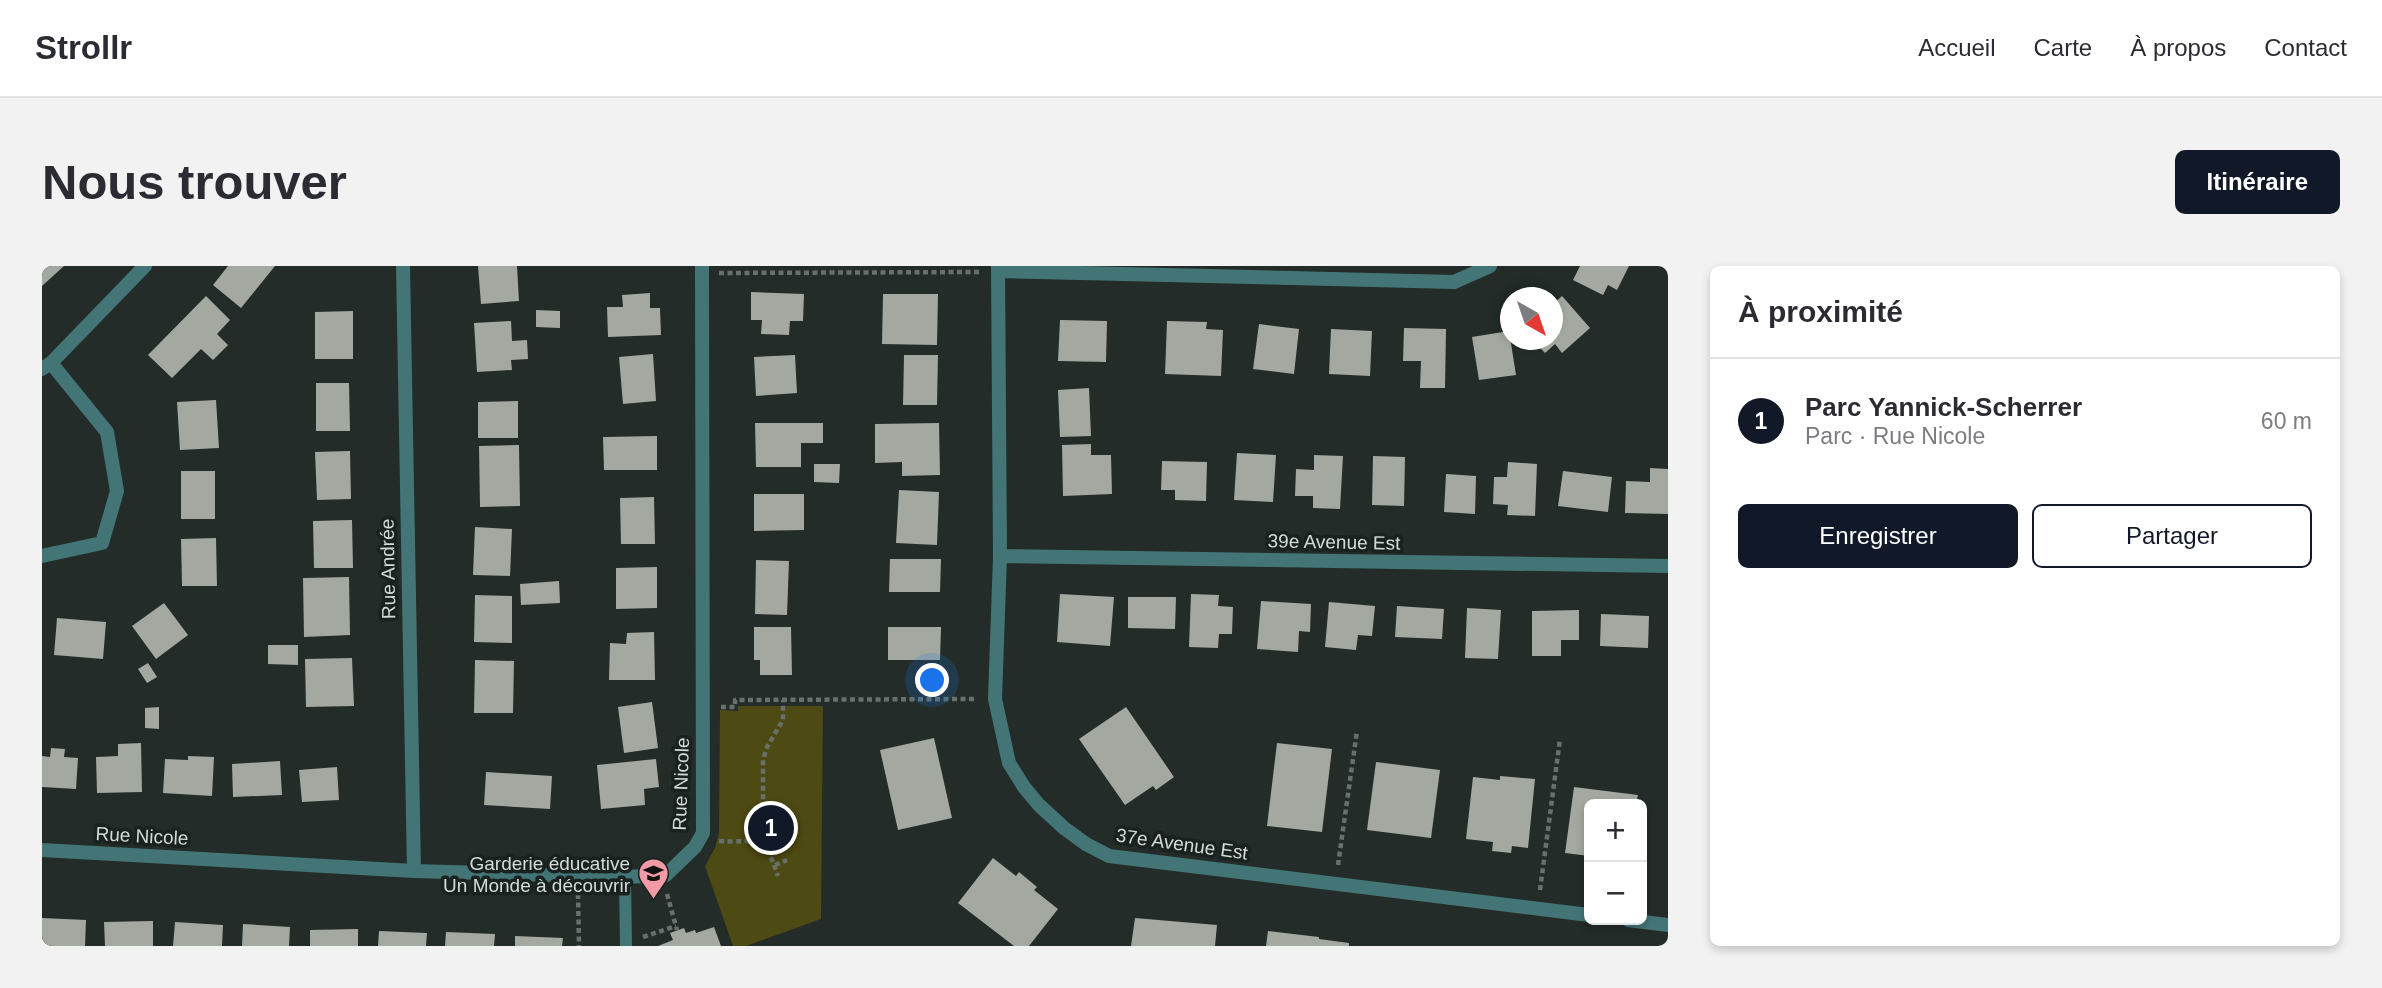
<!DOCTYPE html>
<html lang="fr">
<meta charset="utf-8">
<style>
body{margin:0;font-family:Helvetica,sans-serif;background:#f2f2f3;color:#2b2b33}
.controls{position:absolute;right:21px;bottom:21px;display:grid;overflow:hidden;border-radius:10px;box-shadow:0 4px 10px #0003}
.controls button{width:63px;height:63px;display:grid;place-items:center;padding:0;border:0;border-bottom:2px solid #e1e1e2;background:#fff;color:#2b2b33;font:35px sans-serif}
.compass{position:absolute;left:1458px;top:21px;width:63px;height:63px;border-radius:50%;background:#fff;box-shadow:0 4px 10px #0003;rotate:140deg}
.you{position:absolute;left:891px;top:415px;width:24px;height:24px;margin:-18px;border:5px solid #fff;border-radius:50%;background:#1a73e8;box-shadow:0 0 0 10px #1a73e833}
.badge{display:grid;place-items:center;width:46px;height:46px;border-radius:50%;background:#111827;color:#fff;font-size:23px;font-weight:700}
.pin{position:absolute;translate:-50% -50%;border:4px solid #fff;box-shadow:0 2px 7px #0006}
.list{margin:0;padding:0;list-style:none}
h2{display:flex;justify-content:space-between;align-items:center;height:91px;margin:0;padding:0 28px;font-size:30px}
h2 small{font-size:23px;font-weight:400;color:#7c7c81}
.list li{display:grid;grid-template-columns:46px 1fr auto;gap:21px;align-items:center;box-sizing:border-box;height:126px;padding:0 28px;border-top:2px solid #e1e1e2}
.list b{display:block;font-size:26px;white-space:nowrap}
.list p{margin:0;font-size:23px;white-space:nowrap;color:#7c7c81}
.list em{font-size:23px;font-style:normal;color:#7c7c81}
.actions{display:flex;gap:14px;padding:21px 28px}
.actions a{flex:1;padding:16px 0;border:2px solid #111827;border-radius:10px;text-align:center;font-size:24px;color:#111827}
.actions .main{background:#111827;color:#fff}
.map{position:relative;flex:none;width:1626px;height:680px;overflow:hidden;border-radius:10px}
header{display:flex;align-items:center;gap:42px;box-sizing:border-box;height:98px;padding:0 35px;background:#fff;border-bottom:2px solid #e1e1e2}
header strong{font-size:33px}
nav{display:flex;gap:38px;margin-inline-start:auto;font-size:24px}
.intro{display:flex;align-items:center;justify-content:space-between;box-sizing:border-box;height:168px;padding:0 42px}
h1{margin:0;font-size:49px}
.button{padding:18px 32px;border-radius:10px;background:#111827;color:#fff;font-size:24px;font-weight:700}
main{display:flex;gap:42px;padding:0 42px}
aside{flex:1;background:#fff;border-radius:10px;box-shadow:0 4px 10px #0003}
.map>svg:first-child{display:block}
.green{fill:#4e4a13}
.building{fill:#a3a9a0}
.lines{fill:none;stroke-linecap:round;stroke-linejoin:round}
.path{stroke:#68706c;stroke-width:4.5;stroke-dasharray:5 3.5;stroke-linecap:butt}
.lane{stroke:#437577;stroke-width:12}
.street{stroke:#437577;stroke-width:14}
.labels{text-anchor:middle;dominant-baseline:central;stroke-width:7;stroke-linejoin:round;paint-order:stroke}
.street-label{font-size:19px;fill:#d4dad7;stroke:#1a221f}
.poi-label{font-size:19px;fill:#d4dad7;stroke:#1a221f;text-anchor:end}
</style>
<header>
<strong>Strollr</strong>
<nav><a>Accueil</a><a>Carte</a><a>À propos</a><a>Contact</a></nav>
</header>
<div class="intro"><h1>Nous trouver</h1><a class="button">Itinéraire</a></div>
<main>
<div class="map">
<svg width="1626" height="680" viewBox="0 0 1626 680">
<rect width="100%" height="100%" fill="#232c28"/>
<!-- green -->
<path class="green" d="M 696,440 L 781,440 L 779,653 L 704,680 L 691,680 L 663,600 L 673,582 L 677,567 L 678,444 L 696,445 Z"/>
<!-- building -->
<path class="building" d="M 0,0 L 22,0 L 0,20 Z
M 186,0 L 233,0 L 199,42 L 171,19 Z
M 436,0 L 475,0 L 477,35 L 439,38 Z
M 1538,0 L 1587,0 L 1575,24 L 1566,19 L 1561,29 L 1531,14 Z
M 709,26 L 762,28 L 761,55 L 748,55 L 747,69 L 719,68 L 720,54 L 709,54 Z
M 608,27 L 608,42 L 618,42 L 619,69 L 566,71 L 565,41 L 581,41 L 580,29 Z
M 841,28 L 896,28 L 895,79 L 840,78 Z
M 164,30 L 188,54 L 175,68 L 186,79 L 171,94 L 159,83 L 130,112 L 106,89 Z
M 1520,30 L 1548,62 L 1520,87 L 1513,78 L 1503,87 L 1491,74 L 1510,74 L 1510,39 Z
M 494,44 L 518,45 L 518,62 L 494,61 Z
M 311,45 L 311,93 L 273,93 L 273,46 Z
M 1018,54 L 1065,55 L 1064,96 L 1016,95 Z
M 469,55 L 470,75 L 485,74 L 486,93 L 469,94 L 470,104 L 435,106 L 432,57 Z
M 1125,55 L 1165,56 L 1164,63 L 1181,64 L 1179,110 L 1123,108 Z
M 1217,58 L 1257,63 L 1252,108 L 1211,103 Z
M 1362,62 L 1404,63 L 1403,122 L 1378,122 L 1379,95 L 1361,95 Z
M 1289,63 L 1330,65 L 1328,110 L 1287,108 Z
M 1467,65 L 1474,109 L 1437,114 L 1430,71 Z
M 611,88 L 614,135 L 581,138 L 577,91 Z
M 753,89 L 755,127 L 714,130 L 712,91 Z
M 862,89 L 896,89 L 895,139 L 861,139 Z
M 274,117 L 307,117 L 308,165 L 274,165 Z
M 1047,122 L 1049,170 L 1018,171 L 1016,124 Z
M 174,134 L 177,182 L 138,184 L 135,136 Z
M 476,135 L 476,172 L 436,172 L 436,136 Z
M 713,157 L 781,157 L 781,177 L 759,177 L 759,201 L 714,201 Z
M 897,157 L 898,209 L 860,210 L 860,196 L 833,197 L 833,158 Z
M 615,170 L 615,204 L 562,204 L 561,171 Z
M 1049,178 L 1049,189 L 1069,189 L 1070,228 L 1021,230 L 1020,179 Z
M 477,179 L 478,240 L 438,241 L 437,180 Z
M 308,185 L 309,233 L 275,234 L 273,186 Z
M 1195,187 L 1234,189 L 1231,236 L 1192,234 Z
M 1272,189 L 1301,190 L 1298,243 L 1271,242 L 1271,230 L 1253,230 L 1254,203 L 1272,204 Z
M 1331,190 L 1363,191 L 1362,240 L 1330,239 Z
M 1120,195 L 1165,196 L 1164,235 L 1133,234 L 1133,224 L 1119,224 Z
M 1466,196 L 1495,198 L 1493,250 L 1465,249 L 1466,239 L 1451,238 L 1452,211 L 1465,211 Z
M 772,198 L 798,198 L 797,217 L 772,216 Z
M 1608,202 L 1626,203 L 1626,248 L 1583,247 L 1584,215 L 1608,216 Z
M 139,205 L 173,205 L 173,253 L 139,253 Z
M 1521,205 L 1570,211 L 1566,246 L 1516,240 Z
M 1404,208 L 1434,210 L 1433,248 L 1402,246 Z
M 857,224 L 897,226 L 895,279 L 854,277 Z
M 712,228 L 762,228 L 762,264 L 712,265 Z
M 612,231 L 613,278 L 579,278 L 578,232 Z
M 310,254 L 311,302 L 272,302 L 271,255 Z
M 433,261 L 470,263 L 468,310 L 431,309 Z
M 174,272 L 175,320 L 140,320 L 139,273 Z
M 848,293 L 899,293 L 898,326 L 847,326 Z
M 714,294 L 747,295 L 745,349 L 713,348 Z
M 615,301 L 615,342 L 574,343 L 574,302 Z
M 307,311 L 308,369 L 262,371 L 261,312 Z
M 517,315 L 518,337 L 479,339 L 478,318 Z
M 1018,328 L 1072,331 L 1068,380 L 1015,376 Z
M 1149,328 L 1177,329 L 1176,340 L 1191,341 L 1190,368 L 1177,368 L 1176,382 L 1147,381 Z
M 433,329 L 470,330 L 470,377 L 432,376 Z
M 1086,331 L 1134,331 L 1133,363 L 1086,362 Z
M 1219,335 L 1269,338 L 1268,366 L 1257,365 L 1256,386 L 1215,383 Z
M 1287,336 L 1333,340 L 1330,370 L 1316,369 L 1314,384 L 1283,381 Z
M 122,337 L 146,369 L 114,393 L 90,360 Z
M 1355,340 L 1402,343 L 1400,373 L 1353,371 Z
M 1425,342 L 1459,344 L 1456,393 L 1423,392 Z
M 1537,344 L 1537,374 L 1519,374 L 1519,390 L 1490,390 L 1490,345 Z
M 1559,348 L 1607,350 L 1606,382 L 1558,380 Z
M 15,352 L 64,356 L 61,393 L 12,389 Z
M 712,361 L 749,361 L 750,409 L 718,409 L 718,394 L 712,394 Z
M 846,361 L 899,361 L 898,394 L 846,394 Z
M 612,366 L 613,414 L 567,414 L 568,377 L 584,378 L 585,367 Z
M 226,379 L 256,379 L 256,399 L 226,398 Z
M 310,392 L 312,440 L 264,441 L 263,393 Z
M 433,394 L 472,395 L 471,447 L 432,447 Z
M 106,397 L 115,411 L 105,417 L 96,403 Z
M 610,436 L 616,482 L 582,487 L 576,441 Z
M 117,441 L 117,463 L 103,462 L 103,442 Z
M 1084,441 L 1132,511 L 1114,524 L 1111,520 L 1083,539 L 1037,473 Z
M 892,472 L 910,552 L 856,564 L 838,484 Z
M 99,477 L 100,526 L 55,527 L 54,491 L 76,490 L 76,478 Z
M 1235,477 L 1290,483 L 1280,566 L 1225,560 Z
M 9,482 L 23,483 L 22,491 L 36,492 L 34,523 L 0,521 L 0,490 L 8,491 Z
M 146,490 L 172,491 L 170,530 L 121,527 L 123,493 L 146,494 Z
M 614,493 L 617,521 L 602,523 L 603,539 L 559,543 L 555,499 Z
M 238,495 L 240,529 L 191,531 L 190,498 Z
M 1334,496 L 1398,504 L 1389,572 L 1325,564 Z
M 295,501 L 297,534 L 260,536 L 257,504 Z
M 444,506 L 510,510 L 508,543 L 442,539 Z
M 1458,510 L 1493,513 L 1486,582 L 1470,580 L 1469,587 L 1450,585 L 1451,576 L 1424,573 L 1431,511 L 1458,514 Z
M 1532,521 L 1596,529 L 1594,538 L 1547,538 L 1547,590 L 1523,587 Z
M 951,592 L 974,610 L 977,606 L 995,621 L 992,624 L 1016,643 L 987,680 L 972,680 L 916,637 Z
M 0,652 L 44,654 L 43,680 L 0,680 Z
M 1093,652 L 1175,659 L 1173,680 L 1089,680 Z
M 111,655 L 111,680 L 63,680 L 62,656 Z
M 133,656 L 181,659 L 180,680 L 131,680 Z
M 201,658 L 248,661 L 247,680 L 200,680 Z
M 672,661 L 679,680 L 616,680 L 631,674 L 628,667 L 642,662 L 644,667 L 653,664 L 654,667 Z
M 316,663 L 316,680 L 268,680 L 268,664 Z
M 337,665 L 385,667 L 384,680 L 336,680 Z
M 1226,665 L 1277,671 L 1277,673 L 1307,677 L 1307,680 L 1224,680 Z
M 404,666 L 453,668 L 452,680 L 403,680 Z
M 473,670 L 521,672 L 520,680 L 473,680 Z"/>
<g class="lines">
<!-- path -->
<path class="path" d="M 677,7 L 938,6
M 679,441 L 693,441 L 693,434 L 935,433
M 677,575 C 717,578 720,563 736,610
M 716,575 L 721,559 L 721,494 L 725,481 L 741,454 L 741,434
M 733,599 L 745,594
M 1296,599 L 1315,465
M 1498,624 L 1518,473
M 536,628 L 537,680
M 625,628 L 635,664
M 601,671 L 634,660"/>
<!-- lane -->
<path class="lane" d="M 583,611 L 584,680"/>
<!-- street -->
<path class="street" d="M 361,0 L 372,605
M 956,0 L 958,290 L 953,433 L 967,497 L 982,521 L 997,539 L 1022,562 L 1044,578 L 1067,590 L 1547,649
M 956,5 L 1412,16 L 1448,0
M 0,103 L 9,97 L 103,0
M 0,290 L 60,277 L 75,225 L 65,166 L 9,97
M 958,290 L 1626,300
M 0,584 L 372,605 L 583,611 L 624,609 L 653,581 L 661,567 L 660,0
M 1586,654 L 1626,659"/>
</g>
<!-- icons -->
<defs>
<symbol id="school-pin" viewBox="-11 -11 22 30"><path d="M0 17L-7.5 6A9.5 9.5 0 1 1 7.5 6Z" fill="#f49aa6" stroke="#1a221f"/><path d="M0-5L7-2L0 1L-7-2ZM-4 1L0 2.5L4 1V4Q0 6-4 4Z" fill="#111"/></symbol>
</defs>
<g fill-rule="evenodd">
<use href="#school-pin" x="594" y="590" width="35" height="47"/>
</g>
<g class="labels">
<!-- street labels -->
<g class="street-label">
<text transform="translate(1292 276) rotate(1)">39e Avenue Est</text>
<text transform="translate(346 303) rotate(-91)">Rue Andrée</text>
<text transform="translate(639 518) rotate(-88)">Rue Nicole</text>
<text transform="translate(100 570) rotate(3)">Rue Nicole</text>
<text transform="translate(1140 578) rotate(8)">37e Avenue Est</text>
</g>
<!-- poi labels -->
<g class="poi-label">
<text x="588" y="597">Garderie éducative<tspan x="588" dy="22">Un Monde à découvrir</tspan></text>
</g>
</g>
</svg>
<div class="controls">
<button>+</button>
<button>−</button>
</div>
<svg class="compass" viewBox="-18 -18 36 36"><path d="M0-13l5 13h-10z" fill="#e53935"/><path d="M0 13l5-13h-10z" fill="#7c7c81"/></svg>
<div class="you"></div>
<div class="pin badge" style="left:729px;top:562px">1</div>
</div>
<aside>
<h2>À proximité<small></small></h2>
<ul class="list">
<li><span class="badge">1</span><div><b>Parc Yannick-Scherrer</b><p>Parc · Rue Nicole</p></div><em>60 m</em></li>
</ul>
<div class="actions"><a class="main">Enregistrer</a><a>Partager</a></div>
</aside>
</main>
